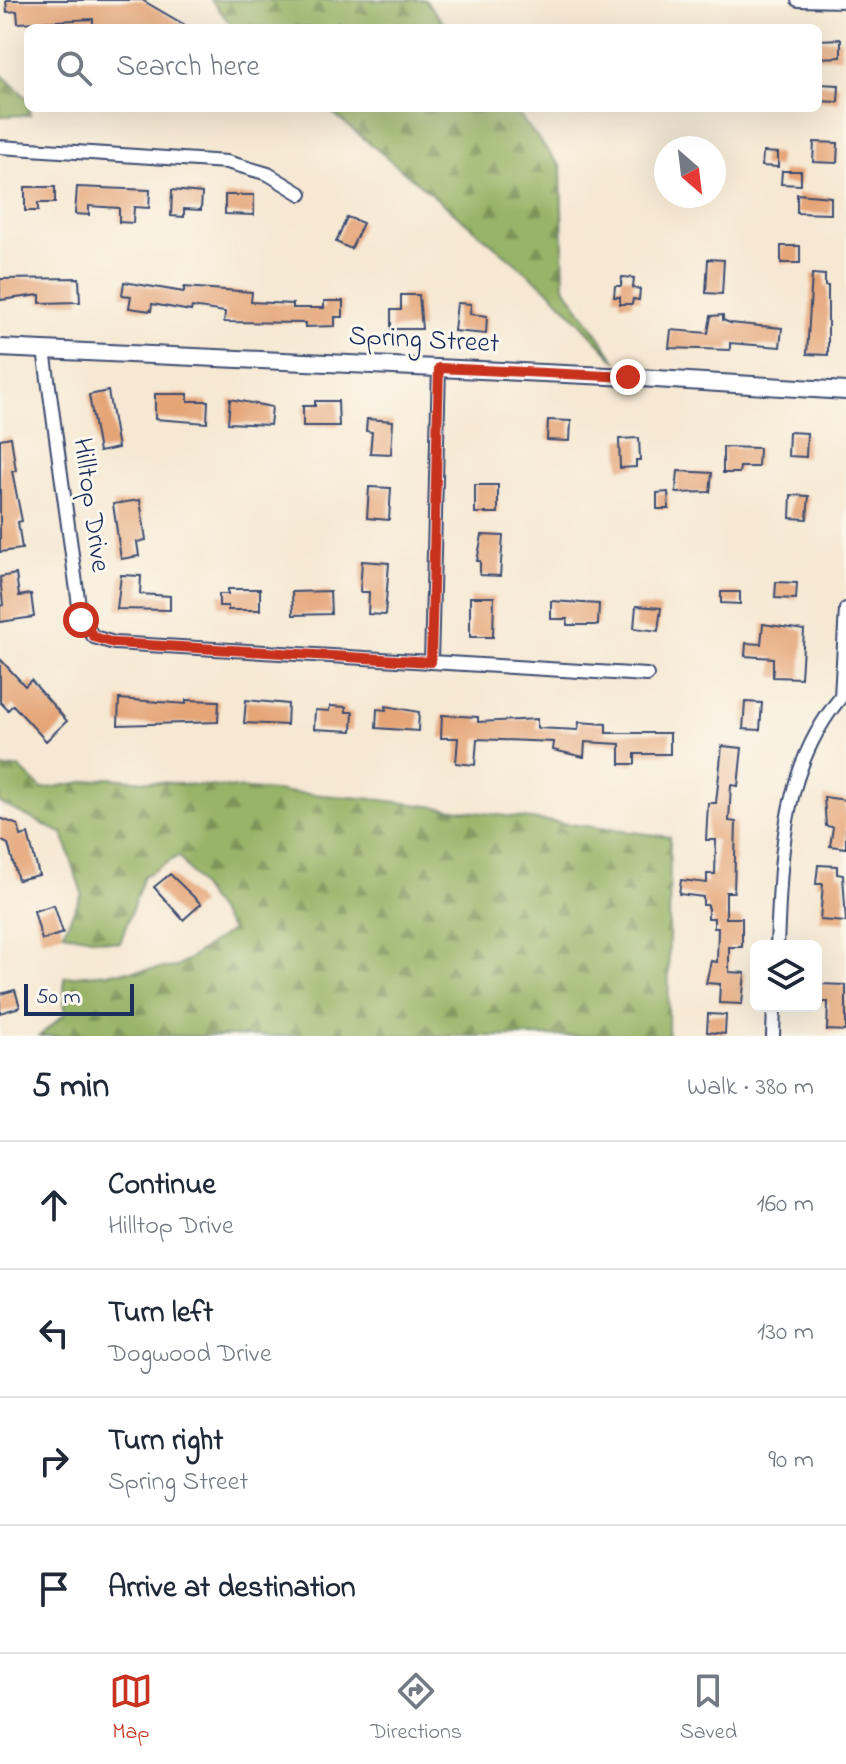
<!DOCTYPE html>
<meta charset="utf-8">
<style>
body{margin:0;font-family:"Indie Flower",sans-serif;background:#f6f6f7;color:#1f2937}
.controls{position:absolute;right:24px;bottom:24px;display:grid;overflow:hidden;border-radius:12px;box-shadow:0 8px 32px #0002}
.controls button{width:72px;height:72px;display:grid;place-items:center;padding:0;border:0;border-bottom:2px solid #e0e1e3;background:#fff;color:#1f2937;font:40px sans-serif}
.compass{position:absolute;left:654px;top:136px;width:72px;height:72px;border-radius:50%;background:#fff;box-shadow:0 8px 32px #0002;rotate:152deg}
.scale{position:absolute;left:24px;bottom:20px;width:110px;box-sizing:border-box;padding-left:8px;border:4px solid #1b2f5e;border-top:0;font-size:22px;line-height:28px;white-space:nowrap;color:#1b2f5e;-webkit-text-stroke:6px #fbf7ec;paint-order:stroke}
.stop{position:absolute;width:24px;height:24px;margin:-18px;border:6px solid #c8321e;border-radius:50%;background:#fff}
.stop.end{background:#c8321e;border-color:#fff;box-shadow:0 2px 8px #0008}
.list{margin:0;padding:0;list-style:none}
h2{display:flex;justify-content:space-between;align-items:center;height:104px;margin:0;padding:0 32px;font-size:34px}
h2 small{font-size:26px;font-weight:400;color:#747a83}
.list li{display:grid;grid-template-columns:52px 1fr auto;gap:24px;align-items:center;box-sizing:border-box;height:128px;padding:0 32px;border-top:2px solid #e0e1e3}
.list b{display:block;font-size:30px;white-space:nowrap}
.list p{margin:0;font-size:26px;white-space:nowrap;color:#747a83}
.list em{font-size:26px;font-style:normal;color:#747a83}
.icon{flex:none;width:44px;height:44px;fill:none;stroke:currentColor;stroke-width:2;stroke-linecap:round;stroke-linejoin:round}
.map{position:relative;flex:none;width:846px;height:1036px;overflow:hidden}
.search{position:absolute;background:#fff;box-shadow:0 8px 32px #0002;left:24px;right:24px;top:24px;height:88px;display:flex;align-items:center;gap:20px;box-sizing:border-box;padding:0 28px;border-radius:12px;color:#747a83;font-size:30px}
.sheet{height:616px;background:#fff}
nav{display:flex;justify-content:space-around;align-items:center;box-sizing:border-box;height:112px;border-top:2px solid #e0e1e3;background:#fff;font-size:22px;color:#747a83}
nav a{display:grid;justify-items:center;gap:4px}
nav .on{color:#c8321e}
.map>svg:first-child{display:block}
.forest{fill:url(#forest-firs);stroke:#5a7262;stroke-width:2}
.building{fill:#e5a577}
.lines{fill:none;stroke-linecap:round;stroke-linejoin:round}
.street-casing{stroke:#3c4b6f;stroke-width:16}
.secondary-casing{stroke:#3c4b6f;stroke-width:20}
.street{stroke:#fff;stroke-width:12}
.secondary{stroke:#fff;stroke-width:16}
.route{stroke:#c8321e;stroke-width:10}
.labels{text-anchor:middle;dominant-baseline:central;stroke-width:6;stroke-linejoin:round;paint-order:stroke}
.street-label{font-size:28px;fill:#1b2f5e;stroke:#fbf7ec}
</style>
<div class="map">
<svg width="846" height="1036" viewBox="0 0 846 1036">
<defs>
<pattern id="forest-firs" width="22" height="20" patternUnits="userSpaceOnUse" patternTransform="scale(2)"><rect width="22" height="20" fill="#98b467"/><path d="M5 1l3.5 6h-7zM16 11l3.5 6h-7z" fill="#7b9358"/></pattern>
</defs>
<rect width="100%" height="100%" fill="#fbf7ec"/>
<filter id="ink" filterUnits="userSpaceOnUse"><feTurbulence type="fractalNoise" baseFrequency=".0125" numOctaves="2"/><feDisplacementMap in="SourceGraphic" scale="16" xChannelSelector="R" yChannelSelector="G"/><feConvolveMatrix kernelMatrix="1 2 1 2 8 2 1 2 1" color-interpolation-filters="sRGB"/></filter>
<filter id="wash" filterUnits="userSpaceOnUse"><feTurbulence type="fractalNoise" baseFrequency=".006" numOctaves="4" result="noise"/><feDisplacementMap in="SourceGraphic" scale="32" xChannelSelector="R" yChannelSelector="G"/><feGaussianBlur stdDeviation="1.8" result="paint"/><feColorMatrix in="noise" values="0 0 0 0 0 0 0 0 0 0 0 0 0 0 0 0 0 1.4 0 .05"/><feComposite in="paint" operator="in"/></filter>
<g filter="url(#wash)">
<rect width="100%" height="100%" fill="#f6e8d2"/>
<!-- forest -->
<path class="forest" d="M 211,0 L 425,0 L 448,28 L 234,28 Z
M 0,73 L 28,99 L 30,115 L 0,116 Z
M 311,108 L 513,108 L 561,167 L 564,286 L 617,362 L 553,294 L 329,110 Z
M 19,767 L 42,789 L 108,778 L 374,799 L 670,837 L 668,1036 L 39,1036 L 65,1014 L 64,977 L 177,967 L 231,930 L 179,856 L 144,876 L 120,943 L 63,933 L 82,894 L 63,834 L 0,803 L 0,769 Z"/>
<g id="blocks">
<!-- building -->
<path class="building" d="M 6,0 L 142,0 L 190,28 L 93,28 L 93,19 L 18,23 L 17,11 L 7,12 Z
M 841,39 L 841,57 L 818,58 L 818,40 Z
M 818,84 L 839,85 L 838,102 L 818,101 Z
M 814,142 L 838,143 L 837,163 L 813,162 Z
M 763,152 L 778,153 L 778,167 L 762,166 Z
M 782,171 L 801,171 L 801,185 L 781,184 Z
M 25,187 L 55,187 L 55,203 L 38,203 L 38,211 L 25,211 Z
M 77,187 L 150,190 L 149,208 L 134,207 L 133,223 L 119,222 L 119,208 L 89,206 L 89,215 L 75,214 Z
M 172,190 L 202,193 L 201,210 L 184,209 L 184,217 L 171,216 Z
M 797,194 L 831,197 L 831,214 L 797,213 Z
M 225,195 L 254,195 L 254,215 L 225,214 Z
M 347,217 L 363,223 L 351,249 L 336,242 Z
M 781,246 L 800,246 L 800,263 L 781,263 Z
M 708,259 L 724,260 L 722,294 L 706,293 Z
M 812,274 L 825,275 L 825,286 L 828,286 L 828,355 L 807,354 Z
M 622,277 L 634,278 L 633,288 L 640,289 L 639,300 L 633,299 L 632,304 L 620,304 L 620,297 L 614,297 L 615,286 L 621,286 Z
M 79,278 L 80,302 L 40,303 L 40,295 L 0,300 L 0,279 Z
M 124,282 L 184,292 L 184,287 L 252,292 L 251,302 L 293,304 L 293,308 L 324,308 L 324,301 L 343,301 L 343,317 L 335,317 L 335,326 L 305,327 L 305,323 L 224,322 L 225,312 L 192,307 L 191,311 L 152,304 L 151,311 L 129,308 L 131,296 L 122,295 Z
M 401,295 L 419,295 L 422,329 L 391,329 L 391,310 L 401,310 Z
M 457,303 L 471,304 L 470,314 L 487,316 L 486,334 L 454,331 Z
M 723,315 L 723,320 L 730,323 L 782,328 L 780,347 L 730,343 L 730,350 L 669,348 L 671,330 L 708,333 L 711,316 Z
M 108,391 L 118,448 L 99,452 L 89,395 Z
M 155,394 L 188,394 L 188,401 L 208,401 L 207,423 L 155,419 Z
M 230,399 L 272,407 L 270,425 L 228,423 Z
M 315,401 L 338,401 L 339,426 L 303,426 L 303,406 L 315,406 Z
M 367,419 L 393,421 L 391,454 L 370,453 L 372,432 L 366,431 Z
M 548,420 L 571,421 L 570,441 L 547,440 Z
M 789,432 L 807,433 L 806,457 L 788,456 Z
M 11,437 L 16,471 L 12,471 L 22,521 L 18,522 L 22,549 L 0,552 L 0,439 Z
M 639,438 L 640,460 L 636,460 L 636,467 L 620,468 L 619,439 Z
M 723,447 L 759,448 L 758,467 L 740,467 L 739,473 L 723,473 Z
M 678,471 L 712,473 L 710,492 L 676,493 Z
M 475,485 L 498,485 L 498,513 L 475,513 Z
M 369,487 L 391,488 L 389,520 L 367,518 Z
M 668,492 L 669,509 L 657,509 L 657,493 Z
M 791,495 L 809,496 L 807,519 L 790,518 Z
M 140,500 L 146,540 L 137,542 L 139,556 L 121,559 L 113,504 Z
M 482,535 L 503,536 L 500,576 L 480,575 L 480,561 L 477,561 Z
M 362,561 L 389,563 L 385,615 L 368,614 L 369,592 L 360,592 Z
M 16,574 L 19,596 L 31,594 L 34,617 L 0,622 L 0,606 L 3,605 L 0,577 Z
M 121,575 L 141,576 L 140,594 L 170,596 L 170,610 L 117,609 Z
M 776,582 L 797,583 L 796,599 L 775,598 Z
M 228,589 L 260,589 L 260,610 L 228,610 L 228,606 L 219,606 L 219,594 L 228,594 Z
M 330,591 L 331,614 L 293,615 L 292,592 Z
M 721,592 L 740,592 L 740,604 L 721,603 Z
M 470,597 L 494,597 L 493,637 L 470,637 Z
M 551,601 L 599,604 L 598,625 L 567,625 L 567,619 L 551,619 Z
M 636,606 L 661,608 L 658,631 L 634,628 Z
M 763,624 L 804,630 L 801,678 L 773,677 L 773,658 L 745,656 L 746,643 L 761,644 Z
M 0,659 L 25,686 L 31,680 L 67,721 L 46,741 L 13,705 L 8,710 L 0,702 Z
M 119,699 L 186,704 L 186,700 L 219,701 L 218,722 L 118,725 Z
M 246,700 L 288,704 L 287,725 L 244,723 Z
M 745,702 L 762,703 L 760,730 L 743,729 Z
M 330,706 L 346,707 L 346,712 L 353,712 L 352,731 L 314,729 L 315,710 L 329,711 Z
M 386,706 L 419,712 L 418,731 L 376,728 L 377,709 L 386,710 Z
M 442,715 L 478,717 L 478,722 L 537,719 L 537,728 L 578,730 L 579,722 L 606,724 L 606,733 L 670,733 L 670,754 L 635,754 L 635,764 L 620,764 L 620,744 L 585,742 L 584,757 L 553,750 L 554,742 L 477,739 L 475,765 L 456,763 L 458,738 L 441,738 Z
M 722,746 L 742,748 L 738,786 L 731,785 L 729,821 L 736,822 L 734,892 L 726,892 L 726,918 L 742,918 L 742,947 L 729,947 L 729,972 L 745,973 L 742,1004 L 719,1003 L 720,984 L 706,983 L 711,961 L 717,962 L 718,928 L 714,928 L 714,918 L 708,918 L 708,905 L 703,905 L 703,897 L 679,894 L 681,880 L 707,883 L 707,874 L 715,874 L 716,840 L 706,840 L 708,803 L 716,803 Z
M 824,797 L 846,800 L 846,848 L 830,846 L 833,827 L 826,826 Z
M 0,818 L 18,825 L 21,836 L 28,834 L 39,875 L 18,880 L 8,844 L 0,840 Z
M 818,865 L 837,866 L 837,874 L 843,875 L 846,922 L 820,920 L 823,884 L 816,884 Z
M 170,874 L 201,904 L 183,920 L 154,887 Z
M 54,905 L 63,933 L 42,940 L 34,911 Z
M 818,984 L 846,985 L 846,1031 L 827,1030 L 828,1002 L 818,1002 Z
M 15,990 L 20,1007 L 0,1013 L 0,994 Z
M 708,1014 L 726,1015 L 725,1034 L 707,1032 Z"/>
</g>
</g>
<g filter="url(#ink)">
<use href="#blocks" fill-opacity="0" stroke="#3c4b6f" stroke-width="2"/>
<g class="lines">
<defs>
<path id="street" d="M 798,0 L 846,1
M 0,147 L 227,162 L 268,174 L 301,194
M 44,350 L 81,620 L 94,637 L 114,643 L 647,675
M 431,662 L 439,368
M 841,697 L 846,609
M 777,946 C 781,857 781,769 841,697
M 773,1036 L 774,1006"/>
<path id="secondary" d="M 0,348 L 609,376 L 846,391"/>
</defs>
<!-- street casing -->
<use href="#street" class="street-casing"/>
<!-- secondary casing -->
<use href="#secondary" class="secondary-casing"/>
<!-- street -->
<use href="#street" class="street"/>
<!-- secondary -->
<use href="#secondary" class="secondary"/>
</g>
</g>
<g class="lines" filter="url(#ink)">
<!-- route -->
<path class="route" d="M 81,620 L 94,637 L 114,643 L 431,662 L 439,368 L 628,377"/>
</g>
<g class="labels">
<!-- street labels -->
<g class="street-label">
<text transform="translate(424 341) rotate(3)">Spring Street</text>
<text transform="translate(90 505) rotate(82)">Hilltop Drive</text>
</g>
</g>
</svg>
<div class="controls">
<button><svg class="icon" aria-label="layers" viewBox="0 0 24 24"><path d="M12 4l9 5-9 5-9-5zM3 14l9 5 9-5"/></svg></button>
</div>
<svg class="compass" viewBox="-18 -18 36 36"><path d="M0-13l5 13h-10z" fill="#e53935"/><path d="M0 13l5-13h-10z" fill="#747a83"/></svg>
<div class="scale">50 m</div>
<div class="stop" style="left:81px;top:620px"></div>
<div class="stop end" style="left:628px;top:377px"></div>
<div class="search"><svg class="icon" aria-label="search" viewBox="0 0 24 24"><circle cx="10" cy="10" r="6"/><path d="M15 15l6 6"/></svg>Search here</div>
</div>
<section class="sheet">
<h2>5 min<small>Walk · 380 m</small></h2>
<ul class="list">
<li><svg class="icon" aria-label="ahead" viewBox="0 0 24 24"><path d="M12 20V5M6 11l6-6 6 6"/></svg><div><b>Continue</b><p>Hilltop Drive</p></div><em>160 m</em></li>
<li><svg class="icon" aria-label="left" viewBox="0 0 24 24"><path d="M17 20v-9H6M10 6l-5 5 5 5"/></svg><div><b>Turn left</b><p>Dogwood Drive</p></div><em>130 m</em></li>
<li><svg class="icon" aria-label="right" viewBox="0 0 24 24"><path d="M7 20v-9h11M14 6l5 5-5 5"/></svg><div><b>Turn right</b><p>Spring Street</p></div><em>90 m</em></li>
<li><svg class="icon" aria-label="arrive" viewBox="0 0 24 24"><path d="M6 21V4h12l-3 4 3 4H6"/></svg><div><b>Arrive at destination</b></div></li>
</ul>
</section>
<nav>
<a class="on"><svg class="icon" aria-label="map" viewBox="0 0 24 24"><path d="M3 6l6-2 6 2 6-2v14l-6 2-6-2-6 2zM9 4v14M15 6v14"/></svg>Map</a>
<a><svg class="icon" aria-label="directions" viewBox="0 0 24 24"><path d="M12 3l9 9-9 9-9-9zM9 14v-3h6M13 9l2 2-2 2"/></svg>Directions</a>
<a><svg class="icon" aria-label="saved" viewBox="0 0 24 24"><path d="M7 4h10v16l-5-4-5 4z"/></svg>Saved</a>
</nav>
